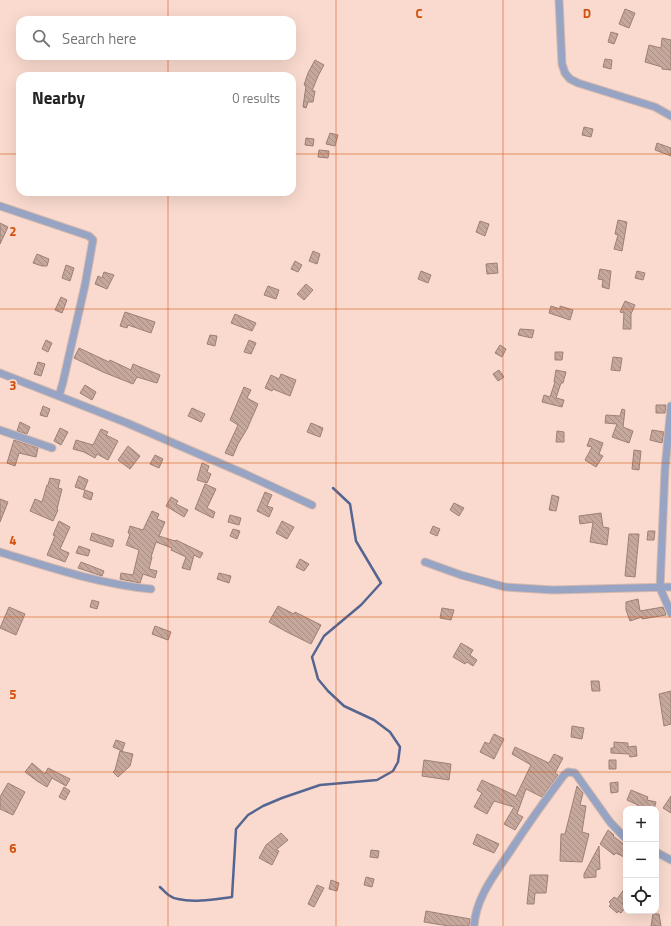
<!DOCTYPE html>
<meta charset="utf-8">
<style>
body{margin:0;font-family:"Titillium Web",sans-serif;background:#f2f2f2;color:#222}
.controls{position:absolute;right:12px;bottom:12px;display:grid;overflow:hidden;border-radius:8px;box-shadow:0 4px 16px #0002}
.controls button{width:36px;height:36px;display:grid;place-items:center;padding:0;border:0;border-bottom:1px solid #e0e0e0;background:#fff;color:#222;font:20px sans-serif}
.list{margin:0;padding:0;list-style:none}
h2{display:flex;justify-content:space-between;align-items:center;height:52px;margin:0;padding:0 16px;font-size:17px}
h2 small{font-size:13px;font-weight:400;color:#767676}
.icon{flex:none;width:22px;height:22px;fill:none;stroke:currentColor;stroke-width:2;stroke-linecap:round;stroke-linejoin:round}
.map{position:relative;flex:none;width:671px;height:926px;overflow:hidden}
.search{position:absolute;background:#fff;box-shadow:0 4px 16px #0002;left:16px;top:16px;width:280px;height:44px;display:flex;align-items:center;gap:10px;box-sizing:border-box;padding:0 14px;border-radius:12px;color:#767676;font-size:15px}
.panel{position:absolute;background:#fff;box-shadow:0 4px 16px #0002;left:16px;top:72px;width:280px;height:124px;border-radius:12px}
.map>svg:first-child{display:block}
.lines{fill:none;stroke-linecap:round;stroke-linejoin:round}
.stream{stroke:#556592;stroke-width:2.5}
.building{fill:url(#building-back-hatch);stroke:#9d8075}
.minor-casing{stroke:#d5b9ae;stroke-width:9}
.minor{stroke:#97a4c3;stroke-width:7}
.grid{fill:none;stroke:#d3510b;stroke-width:1;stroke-opacity:0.55}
.grid-label{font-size:13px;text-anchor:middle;font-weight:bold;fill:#d3510b;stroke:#fadace;stroke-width:3.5;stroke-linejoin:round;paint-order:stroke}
</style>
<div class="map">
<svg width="671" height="926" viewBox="0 0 671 926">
<defs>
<pattern id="building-back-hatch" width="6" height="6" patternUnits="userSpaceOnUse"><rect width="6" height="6" fill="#c6a79c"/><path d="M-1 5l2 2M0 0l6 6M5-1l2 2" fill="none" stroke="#a98e85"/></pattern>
</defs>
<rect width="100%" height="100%" fill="#fadace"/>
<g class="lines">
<!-- stream -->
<path class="stream" d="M 160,887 C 165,892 170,898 178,899 C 194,903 216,899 232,897 L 236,829 L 248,815 L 263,806 L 282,798 L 320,785 L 377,780 L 393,771 L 398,762 L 400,747 L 390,732 L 374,720 L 344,706 L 328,691 L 318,679 L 312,657 L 324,636 L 361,605 L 381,583 L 356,541 L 350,504 L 333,488"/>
</g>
<!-- building -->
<path class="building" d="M 625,9 L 635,13 L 629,28 L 619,24 Z
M 611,32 L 618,34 L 614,44 L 608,42 Z
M 662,38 L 671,40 L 671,70 L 662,69 L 662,67 L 645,62 L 649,45 L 661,48 Z
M 605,59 L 612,60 L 611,69 L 603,67 Z
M 315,60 L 324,65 L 318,76 L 312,91 L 315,91 L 313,102 L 308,102 L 306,108 L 303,107 L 306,86 L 304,85 L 308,73 Z
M 584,127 L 593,129 L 591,137 L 582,135 Z
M 330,133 L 338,135 L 335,146 L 326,144 Z
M 306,138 L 314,139 L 313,146 L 305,145 Z
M 657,143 L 671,148 L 671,156 L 655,150 Z
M 319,150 L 329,151 L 328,158 L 318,157 Z
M 618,220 L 627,222 L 622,251 L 614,249 L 618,235 L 615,234 Z
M 480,221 L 489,224 L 485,236 L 476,232 Z
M 0,223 L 8,227 L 0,244 Z
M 313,251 L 320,254 L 317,264 L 309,261 Z
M 37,254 L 49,259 L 47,266 L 42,266 L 33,263 Z
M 295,261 L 302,265 L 298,272 L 291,269 Z
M 497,263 L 498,273 L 487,274 L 486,264 Z
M 66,265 L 74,268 L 70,281 L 62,278 Z
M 600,269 L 611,271 L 609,289 L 602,287 L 603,280 L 598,279 Z
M 421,271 L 431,275 L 428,283 L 418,279 Z
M 637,271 L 645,273 L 643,280 L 635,278 Z
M 104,272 L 114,275 L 107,289 L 95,284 L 98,276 L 102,278 Z
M 306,284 L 313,290 L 304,300 L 297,294 Z
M 268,286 L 279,290 L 276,299 L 264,295 Z
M 61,297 L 67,300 L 62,313 L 55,310 Z
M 625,301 L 635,305 L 631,314 L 631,329 L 623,329 L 624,313 L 620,312 Z
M 551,306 L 560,309 L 560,306 L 573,310 L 570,320 L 549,313 Z
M 125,312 L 155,322 L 151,333 L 128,325 L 127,328 L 120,326 Z
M 235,314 L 256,323 L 252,331 L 231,323 Z
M 520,329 L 534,330 L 532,338 L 518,335 Z
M 210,335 L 217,336 L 215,346 L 207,344 Z
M 46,340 L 52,343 L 48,352 L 42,349 Z
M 249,340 L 256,343 L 251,354 L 244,352 Z
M 500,345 L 506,349 L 502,357 L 495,353 Z
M 79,348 L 109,362 L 110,360 L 131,370 L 133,364 L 160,375 L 157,383 L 137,377 L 133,384 L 103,372 L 74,358 Z
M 555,352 L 563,352 L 562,360 L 555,360 Z
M 613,357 L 622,358 L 620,371 L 611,370 Z
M 38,362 L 45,364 L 41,376 L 34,374 Z
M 499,370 L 504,377 L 498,381 L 493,374 Z
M 556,370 L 566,372 L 563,383 L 561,383 L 556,398 L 564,400 L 562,407 L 542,402 L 544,395 L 550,397 L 555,382 L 554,382 Z
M 281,374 L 296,380 L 290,396 L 273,389 L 272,391 L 265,388 L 271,375 L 279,379 Z
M 85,385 L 96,392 L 92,400 L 80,393 Z
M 244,387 L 251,390 L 247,398 L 258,404 L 247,429 L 238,444 L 233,456 L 225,453 L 238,425 L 230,420 Z
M 656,405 L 666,405 L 665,413 L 656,413 Z
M 43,406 L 50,409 L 47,417 L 40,415 Z
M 192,408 L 205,414 L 201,422 L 188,416 Z
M 622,409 L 625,410 L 623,427 L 633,431 L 629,443 L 612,437 L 617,424 L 605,423 L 606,415 L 620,416 Z
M 20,422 L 30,427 L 27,434 L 17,431 Z
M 311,423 L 323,428 L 320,437 L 307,432 Z
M 60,428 L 68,432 L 61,445 L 54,441 Z
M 101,429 L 108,432 L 106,435 L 118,441 L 108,460 L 97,454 L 95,458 L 84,452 L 73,449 L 76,440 L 93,445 Z
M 652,430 L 664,432 L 662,443 L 650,440 Z
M 557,431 L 564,432 L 564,442 L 556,442 Z
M 590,438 L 603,443 L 599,454 L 603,456 L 596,467 L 585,460 L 592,447 L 587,446 Z
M 14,440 L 38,448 L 36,457 L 19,453 L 15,466 L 7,463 Z
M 128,446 L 140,456 L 130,469 L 118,460 Z
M 634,450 L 641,451 L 639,470 L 632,469 Z
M 155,455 L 163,459 L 159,468 L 150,464 Z
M 202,463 L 209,466 L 207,472 L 211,474 L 207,483 L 197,480 Z
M 79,476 L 88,480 L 84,490 L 75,487 Z
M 50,478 L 60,480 L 58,488 L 62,489 L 57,509 L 58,510 L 53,521 L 30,511 L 35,499 L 42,502 L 47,485 L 48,485 Z
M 205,484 L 216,489 L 207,508 L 215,512 L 213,518 L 195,509 Z
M 85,490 L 93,493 L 91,500 L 83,497 Z
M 265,492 L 272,495 L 267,506 L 273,508 L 269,517 L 257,511 Z
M 552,495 L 559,497 L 556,511 L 549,510 Z
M 171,497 L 178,501 L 176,504 L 188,510 L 184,517 L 166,506 Z
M 0,499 L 8,502 L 0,522 Z
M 454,503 L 464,508 L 459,516 L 450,510 Z
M 152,511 L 159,514 L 157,519 L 165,522 L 159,536 L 175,541 L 176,540 L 203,553 L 200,558 L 194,555 L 190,570 L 182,568 L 186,557 L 171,550 L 172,548 L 156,542 L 151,557 L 152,557 L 149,569 L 157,571 L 155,578 L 143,574 L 140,583 L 120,579 L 121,573 L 133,575 L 139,550 L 126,545 L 130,534 L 128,533 L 130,526 L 143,530 Z
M 601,513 L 603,527 L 609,528 L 607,545 L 590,542 L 593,522 L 580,524 L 579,516 Z
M 230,515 L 241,518 L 239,525 L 228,522 Z
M 59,521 L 70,527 L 60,549 L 69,553 L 65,562 L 47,555 L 55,536 L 53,535 Z
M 282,521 L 294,527 L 287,539 L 276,533 Z
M 433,526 L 440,529 L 437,536 L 430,533 Z
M 233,529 L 240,531 L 237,539 L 230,536 Z
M 648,531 L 655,531 L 654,540 L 647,540 Z
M 92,533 L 114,540 L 112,547 L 90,540 Z
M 629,534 L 639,534 L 635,577 L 625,576 Z
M 79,546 L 90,550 L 88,556 L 76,553 Z
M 300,559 L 309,564 L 304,571 L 296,567 Z
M 81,562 L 104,571 L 102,576 L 78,568 Z
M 219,573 L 231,576 L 229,583 L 217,579 Z
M 638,599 L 640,611 L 663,607 L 666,615 L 642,619 L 642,617 L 630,621 L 626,610 L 626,602 Z
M 92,600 L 99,602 L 97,609 L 90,607 Z
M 278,606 L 294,614 L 295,612 L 321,625 L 311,644 L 285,631 L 269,622 Z
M 9,607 L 25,614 L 16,635 L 0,628 Z
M 442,608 L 454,610 L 451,620 L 440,618 Z
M 155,626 L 171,632 L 168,640 L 152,634 Z
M 461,643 L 473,650 L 470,655 L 477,660 L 473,666 L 467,662 L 465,664 L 453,657 Z
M 591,681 L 599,681 L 600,691 L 592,691 Z
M 671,691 L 671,724 L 664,726 L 659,694 Z
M 572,726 L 584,728 L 582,739 L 571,737 Z
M 494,734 L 504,739 L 494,759 L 480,752 L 485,742 L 489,744 Z
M 116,740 L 125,743 L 122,751 L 113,747 Z
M 614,742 L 628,743 L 628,747 L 636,746 L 637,756 L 630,757 L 629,754 L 611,753 L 611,748 L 614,748 Z
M 515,747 L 549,763 L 554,754 L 563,758 L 555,773 L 558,775 L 542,797 L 526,789 L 517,814 L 523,817 L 515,830 L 504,824 L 514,807 L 494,801 L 487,814 L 474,807 L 482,793 L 477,790 L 482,780 L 516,796 L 531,765 L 512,754 Z
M 120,751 L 133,754 L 130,766 L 118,777 L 113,772 L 115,770 Z
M 424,760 L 451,764 L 449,780 L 422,776 Z
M 609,760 L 616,760 L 616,769 L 609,769 Z
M 32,763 L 45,774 L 48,768 L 70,779 L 66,786 L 52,778 L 47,787 L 37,781 L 25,772 Z
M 618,782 L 618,792 L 611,793 L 610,783 Z
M 8,783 L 25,792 L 13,815 L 0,809 L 0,797 Z
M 577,786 L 583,793 L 580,805 L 586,806 L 582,832 L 589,834 L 582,862 L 560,861 L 561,834 L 565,834 Z
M 64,787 L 70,791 L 65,800 L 59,797 Z
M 631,790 L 648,797 L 647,800 L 656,802 L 654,809 L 636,809 L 638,805 L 627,800 Z
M 671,796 L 671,813 L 663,808 Z
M 608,830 L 614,835 L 613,836 L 626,846 L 626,858 L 616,853 L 614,855 L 600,844 Z
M 281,833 L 288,840 L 276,850 L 279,851 L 272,865 L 259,858 L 266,845 Z
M 477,834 L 499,844 L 494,853 L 473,844 Z
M 599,846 L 600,869 L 596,870 L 596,877 L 584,878 L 584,874 Z
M 371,850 L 379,851 L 378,858 L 370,857 Z
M 530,875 L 548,875 L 546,893 L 535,893 L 534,904 L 527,904 Z
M 366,877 L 374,879 L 372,887 L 364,885 Z
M 331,880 L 339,883 L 337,891 L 329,889 Z
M 317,885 L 324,888 L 314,907 L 308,904 Z
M 625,888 L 626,898 L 622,903 L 626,907 L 621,913 L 618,911 L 617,913 L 609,906 L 611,904 L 609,902 L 614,897 L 617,899 Z
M 426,911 L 470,919 L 469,926 L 449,926 L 424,922 Z
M 653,914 L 659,914 L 661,926 L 651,926 Z"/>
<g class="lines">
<defs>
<path id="minor" d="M 559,0 L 562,64 L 565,73 L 570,79 L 578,83 L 655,107 L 671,116
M 0,206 L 89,236 L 93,240 L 85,285 L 63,382 L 59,396
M 0,373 L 127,423 L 245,474 L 312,505
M 671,406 L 665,469 L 660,588 L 671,613
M 0,430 L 52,448
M 0,552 C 49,567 99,584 151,589
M 425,562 L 461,575 L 505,587 L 553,590 L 671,587
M 656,852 L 671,860
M 474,926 C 476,897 495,874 511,850 C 528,824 545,800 564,775 L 568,772 L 575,773 L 610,822 L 626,839"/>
</defs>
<!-- minor casing -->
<use href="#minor" class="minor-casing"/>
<!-- minor -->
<use href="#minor" class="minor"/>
</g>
<!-- grid -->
<path class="grid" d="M 168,0 L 168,20M 336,0 L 336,926M 503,0 L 503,926M 168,56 L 168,76M 0,154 L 20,154M 292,154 L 671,154M 168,192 L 168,926M 0,309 L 671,309M 0,463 L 671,463M 0,617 L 671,617M 0,772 L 671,772"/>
<g class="grid-label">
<text x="419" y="18">C</text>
<text x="587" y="18">D</text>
<text x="13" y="236">2</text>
<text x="13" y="390">3</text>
<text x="13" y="545">4</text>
<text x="13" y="699">5</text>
<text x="13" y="853">6</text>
</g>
</svg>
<div class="controls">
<button>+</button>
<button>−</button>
<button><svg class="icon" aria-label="locate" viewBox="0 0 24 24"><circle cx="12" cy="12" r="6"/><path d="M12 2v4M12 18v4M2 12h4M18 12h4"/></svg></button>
</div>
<div class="search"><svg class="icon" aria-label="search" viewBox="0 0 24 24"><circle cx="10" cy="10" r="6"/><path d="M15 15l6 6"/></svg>Search here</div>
<section class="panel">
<h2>Nearby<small>0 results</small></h2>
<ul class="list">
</ul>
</section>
</div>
